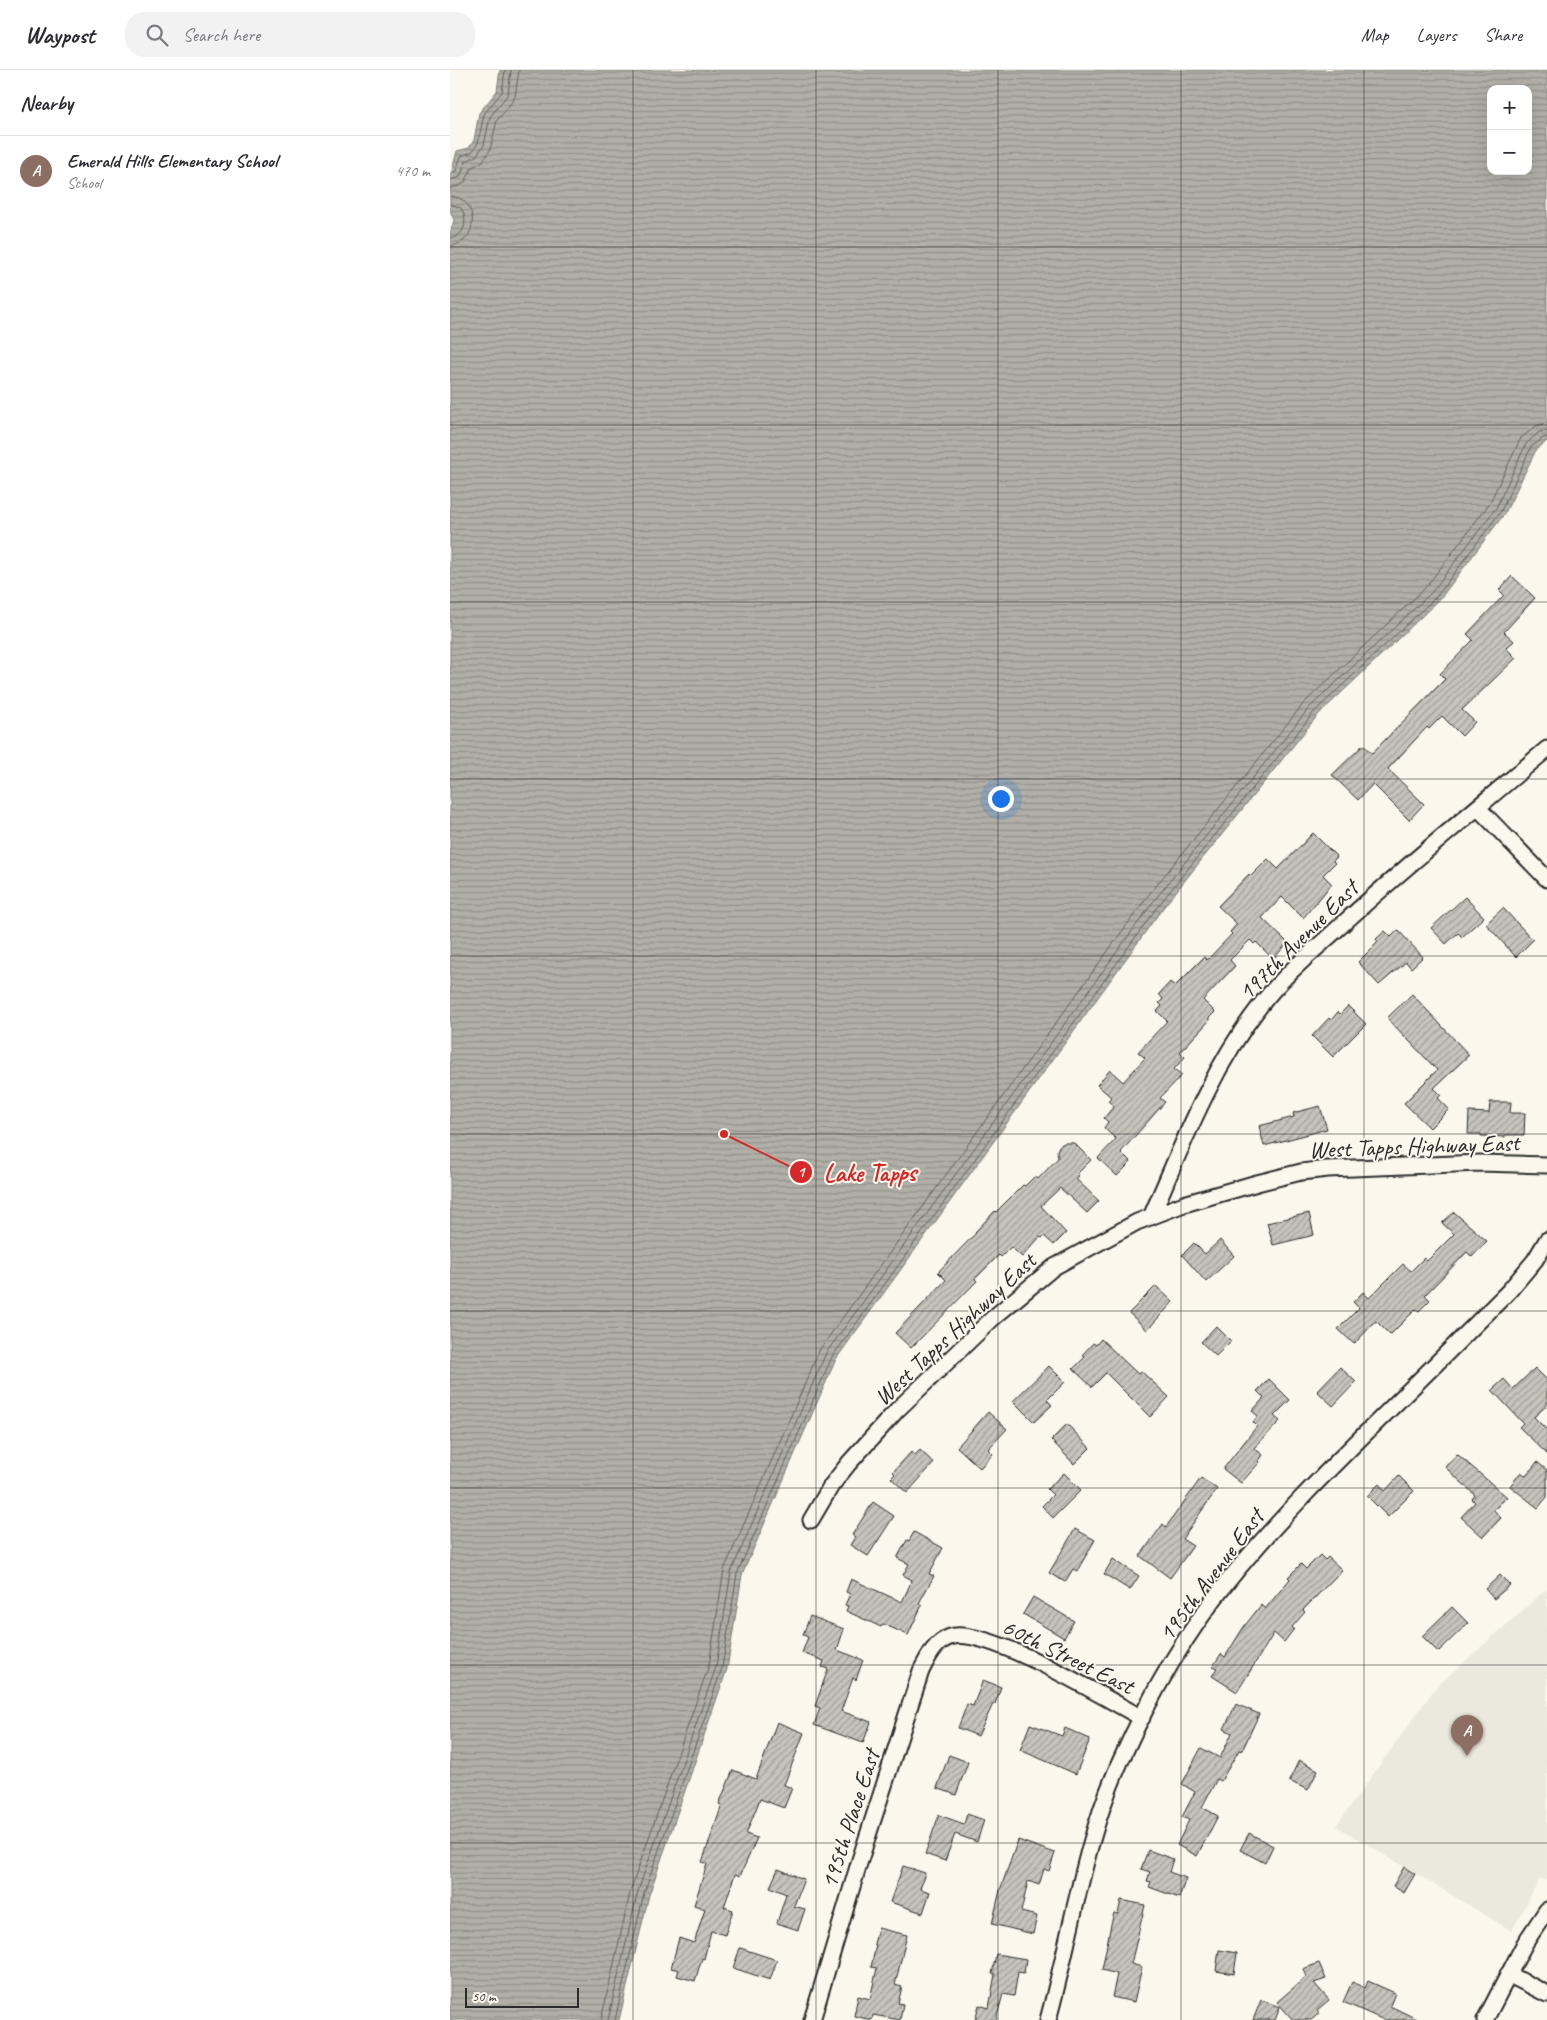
<!DOCTYPE html>
<meta charset="utf-8">
<style>
body{margin:0;font-family:Caveat,sans-serif;background:#f2f2f3;color:#2b2b33}
.controls{position:absolute;right:15px;top:15px;display:grid;overflow:hidden;border-radius:10px;box-shadow:0 5px 20px #0002}
.controls button{width:45px;height:45px;display:grid;place-items:center;padding:0;border:0;border-bottom:1px solid #e1e1e2;background:#fff;color:#2b2b33;font:25px sans-serif}
.scale{position:absolute;left:15px;bottom:12px;width:114px;box-sizing:border-box;padding-left:5px;border:2px solid #2b2b2b;border-top:0;font-size:14px;line-height:18px;white-space:nowrap;color:#2b2b2b;-webkit-text-stroke:4px #fbf7ec;paint-order:stroke}
.you{position:absolute;left:550px;top:728px;width:18px;height:18px;margin:-12px;border:4px solid #fff;border-radius:50%;background:#1a73e8;box-shadow:0 0 0 8px #1a73e833}
.badge{display:grid;place-items:center;width:32px;height:32px;border-radius:50%;background:#2b2b2b;color:#fff;font-size:16px;font-weight:700}
.pin{position:absolute;translate:-50% -41px;filter:drop-shadow(0 1px 2px #0008)}
.pin::after{content:'';position:absolute;top:26px;width:18px;height:15px;background:inherit;clip-path:polygon(0 0,100% 0,50% 100%)}
.list{margin:0;padding:0;list-style:none}
h2{display:flex;justify-content:space-between;align-items:center;height:65px;margin:0;padding:0 20px;font-size:21px}
h2 small{font-size:16px;font-weight:400;color:#7c7c81}
.list li{display:grid;grid-template-columns:32px 1fr auto;gap:15px;align-items:center;box-sizing:border-box;height:70px;padding:0 20px;border-top:1px solid #e1e1e2}
.list b{display:block;font-size:19px;white-space:nowrap}
.list p{margin:0;font-size:16px;white-space:nowrap;color:#7c7c81}
.list em{font-size:16px;font-style:normal;color:#7c7c81}
.icon{flex:none;width:28px;height:28px;fill:none;stroke:currentColor;stroke-width:2;stroke-linecap:round;stroke-linejoin:round}
.map{position:relative;flex:none;width:1097px;height:1950px;overflow:hidden}
header{display:flex;align-items:center;gap:30px;box-sizing:border-box;height:70px;padding:0 25px;background:#fff;border-bottom:1px solid #e1e1e2}
header strong{font-size:24px}
nav{display:flex;gap:28px;margin-inline-start:auto;font-size:18px}
.search{width:350px;height:45px;background:#f2f2f3;display:flex;align-items:center;gap:12px;box-sizing:border-box;padding:0 18px;border-radius:20px;color:#7c7c81;font-size:19px}
main{display:flex}
aside{flex:1;background:#fff}
.map>svg:first-child{display:block}
.built{fill:#ebe8de}
.water{fill:url(#water-rules);stroke:#7b7a75;fill-rule:evenodd}
.lines{fill:none;stroke-linecap:round;stroke-linejoin:round}
.shore{stroke:#61605d;stroke-width:1}
.building{fill:url(#building-hatch);stroke:#2b2b2b}
.minor-casing{stroke:#2b2b2b;stroke-width:19}
.minor{stroke:#fbf7ec;stroke-width:15}
.grid{fill:none;stroke:#2b2b2b;stroke-width:1;stroke-opacity:0.55}
.labels{text-anchor:middle;dominant-baseline:central;stroke-width:4;stroke-linejoin:round;paint-order:stroke}
.street-label{font-size:24px;fill:#2b2b2b;stroke:#fbf7ec}
.leader{fill:none;stroke:#d62828;stroke-width:2}
.callout-dot{fill:#d62828;stroke:#fbf7ec;stroke-width:2}
.mark-label{font-size:15px;text-anchor:middle;font-weight:bold;fill:#fff}
.callout-label{font-size:25px;text-anchor:middle;font-weight:bold;fill:#d62828;stroke:#fbf7ec;stroke-width:4;stroke-linejoin:round;paint-order:stroke}
</style>
<header>
<strong>Waypost</strong>
<div class="search"><svg class="icon" aria-label="search" viewBox="0 0 24 24"><circle cx="10" cy="10" r="6"/><path d="M15 15l6 6"/></svg>Search here</div>
<nav><a>Map</a><a>Layers</a><a>Share</a></nav>
</header>
<main>
<aside>
<h2>Nearby<small></small></h2>
<ul class="list">
<li><span class="badge" style="background:#8d6e63">A</span><div><b>Emerald Hills Elementary School</b><p>School</p></div><em>470 m</em></li>
</ul>
</aside>
<div class="map">
<svg width="1097" height="1950" viewBox="0 0 1097 1950">
<defs>
<pattern id="water-rules" width="6" height="5" patternUnits="userSpaceOnUse" patternTransform="scale(1.25)"><rect width="6" height="5" fill="#b1afa7"/><path d="M0 2.5h6" fill="none" stroke="#908f88"/></pattern>
<pattern id="building-hatch" width="6" height="6" patternUnits="userSpaceOnUse" patternTransform="scale(1.25)"><rect width="6" height="6" fill="#c7c4bc"/><path d="M-1 1l2-2M0 6l6-6M5 7l2-2" fill="none" stroke="#a29f99"/></pattern>
</defs>
<rect width="100%" height="100%" fill="#fbf7ec"/>
<filter id="ink" filterUnits="userSpaceOnUse"><feTurbulence type="fractalNoise" baseFrequency=".02" numOctaves="2"/><feDisplacementMap in="SourceGraphic" scale="10" xChannelSelector="R" yChannelSelector="G"/><feConvolveMatrix kernelMatrix="1 2 1 2 8 2 1 2 1" color-interpolation-filters="sRGB"/></filter>
<g filter="url(#ink)">
<!-- built -->
<path class="built" d="M 1097,1519 L 1097,1811 L 1090,1808 L 1062,1861 L 886,1756 L 986,1617 Z"/>
<!-- water -->
<path class="water" d="M 50,0 L 1097,0 L 1097,371 L 1086,380 L 1055,443 L 990,529 L 868,645 L 712,839 L 386,1289 L 292,1505 L 277,1599 L 199,1825 L 169,1950 L 0,1950 L 0,164 L 4,150 L 0,140 L 0,108 L 7,81 L 19,78 L 24,70 L 29,43 L 47,21 ZM 1041,19 L 1078,19 L 1078,101 L 1041,101 Z"/>
<g class="lines">
<!-- shore -->
<path class="shore" d="M 0,104 L 6,101 L 11,86 L 22,82 L 28,73 L 34,44 L 52,22 L 55,0
M 0,110 L 10,107 L 16,91 L 26,86 L 34,75 L 40,47 L 58,24 L 61,0
M 0,118 L 9,116 L 15,112 L 22,97 L 32,92 L 40,80 L 47,50 L 56,40 L 65,27 L 69,0
M 0,126 C 30,127 30,174 0,176
M 0,134 L 11,138 C 18,149 16,167 0,168
M 151,1950 L 181,1819 L 259,1595 L 274,1500 L 370,1279 L 697,827 L 854,633 L 976,517 L 1039,434 L 1071,368 L 1086,356 L 1097,353
M 158,1950 L 188,1821 L 266,1597 L 281,1502 L 376,1283 L 703,832 L 859,638 L 982,522 L 1046,438 L 1076,374 L 1089,362 L 1097,361
M 165,1950 L 194,1823 L 272,1598 L 287,1504 L 382,1287 L 708,836 L 864,642 L 987,526 L 1051,441 L 1081,377 L 1093,368 L 1097,367"/>
</g>
<!-- building -->
<path class="building" d="M 1062,506 L 1085,528 L 1054,562 L 1064,571 L 1056,578 L 1066,588 L 1012,640 L 1025,652 L 1012,666 L 992,646 L 979,659 L 977,657 L 938,699 L 974,734 L 959,750 L 923,714 L 908,730 L 882,705 L 913,675 L 922,683 L 995,609 L 990,604 L 1023,570 L 1017,564 L 1054,525 L 1049,520 Z
M 863,763 L 887,787 L 883,791 L 885,793 L 873,805 L 882,814 L 853,848 L 832,827 L 812,848 L 838,873 L 823,889 L 806,872 L 804,874 L 800,870 L 780,890 L 785,896 L 753,930 L 765,942 L 758,949 L 760,950 L 730,982 L 735,987 L 724,999 L 732,1005 L 710,1028 L 715,1032 L 671,1082 L 681,1092 L 667,1106 L 648,1088 L 666,1069 L 654,1058 L 658,1052 L 654,1048 L 664,1036 L 658,1031 L 661,1027 L 647,1015 L 660,1000 L 673,1012 L 695,988 L 688,982 L 717,951 L 707,941 L 712,936 L 709,933 L 713,929 L 709,924 L 720,912 L 725,916 L 754,887 L 757,890 L 782,864 L 780,862 L 787,854 L 768,836 L 799,804 L 801,806 L 818,789 L 828,799 Z
M 1015,827 L 1034,847 L 1012,867 L 1008,863 L 996,874 L 981,858 Z
M 1053,838 L 1083,870 L 1066,887 L 1036,854 Z
M 948,860 L 973,887 L 961,898 L 956,892 L 929,915 L 908,892 L 928,872 L 926,869 L 935,861 L 941,867 Z
M 962,924 L 1019,985 L 984,1018 L 991,1025 L 988,1028 L 999,1039 L 980,1058 L 954,1033 L 987,1000 L 937,948 Z
M 898,936 L 916,954 L 883,987 L 862,966 L 879,948 L 881,950 L 888,942 L 890,944 Z
M 1040,1032 L 1061,1032 L 1060,1043 L 1075,1043 L 1074,1065 L 1055,1065 L 1055,1067 L 1031,1066 L 1031,1064 L 1018,1064 L 1019,1042 L 1039,1043 Z
M 870,1036 L 877,1059 L 814,1076 L 809,1056 L 844,1047 L 843,1043 Z
M 614,1073 L 624,1073 L 641,1090 L 627,1104 L 629,1106 L 626,1109 L 649,1131 L 637,1143 L 610,1118 L 591,1136 L 616,1163 L 604,1175 L 594,1166 L 592,1168 L 590,1167 L 572,1187 L 561,1177 L 551,1187 L 549,1185 L 525,1209 L 527,1211 L 461,1278 L 445,1263 L 496,1210 L 488,1202 L 526,1163 L 525,1162 L 545,1141 L 546,1142 L 573,1115 L 575,1116 L 585,1106 L 588,1109 L 608,1088 L 607,1081 L 609,1076 Z
M 1004,1142 L 1037,1171 L 1022,1187 L 1017,1182 L 975,1225 L 980,1230 L 969,1241 L 966,1239 L 940,1265 L 926,1251 L 904,1274 L 888,1259 L 909,1238 L 903,1232 L 913,1222 L 919,1228 L 953,1194 L 961,1201 L 974,1188 L 977,1191 L 1004,1164 L 992,1153 Z
M 859,1143 L 864,1165 L 823,1175 L 817,1153 Z
M 770,1170 L 784,1186 L 756,1212 L 732,1185 L 744,1173 L 755,1184 Z
M 706,1216 L 723,1232 L 697,1260 L 679,1243 Z
M 766,1256 L 781,1271 L 766,1286 L 751,1272 Z
M 651,1269 L 688,1304 L 691,1301 L 719,1327 L 700,1347 L 656,1303 L 642,1317 L 623,1299 L 635,1287 L 632,1285 L 643,1273 L 646,1275 Z
M 599,1296 L 615,1312 L 597,1330 L 602,1335 L 584,1352 L 563,1331 Z
M 890,1297 L 906,1312 L 883,1336 L 867,1321 Z
M 1085,1298 L 1097,1310 L 1097,1335 L 1084,1347 L 1097,1360 L 1097,1384 L 1069,1357 L 1073,1353 L 1042,1320 L 1054,1309 L 1063,1319 Z
M 819,1309 L 840,1330 L 824,1346 L 830,1351 L 804,1378 L 813,1385 L 808,1392 L 809,1393 L 791,1413 L 773,1399 L 807,1356 L 803,1352 L 808,1346 L 802,1341 L 814,1328 L 807,1321 Z
M 538,1342 L 557,1359 L 538,1379 L 543,1384 L 530,1398 L 507,1377 Z
M 617,1354 L 640,1378 L 624,1394 L 601,1370 Z
M 470,1380 L 484,1393 L 457,1423 L 441,1408 L 445,1404 L 443,1402 L 461,1382 L 465,1385 Z
M 1007,1384 L 1057,1427 L 1044,1440 L 1051,1448 L 1033,1467 L 1011,1447 L 1025,1432 L 1022,1429 L 1025,1425 L 995,1397 Z
M 1087,1392 L 1097,1400 L 1097,1427 L 1088,1438 L 1060,1416 L 1071,1402 L 1076,1406 Z
M 614,1403 L 631,1420 L 603,1448 L 592,1436 L 603,1425 L 597,1419 Z
M 949,1406 L 964,1421 L 938,1447 L 917,1426 L 929,1414 L 935,1421 Z
M 751,1408 L 767,1419 L 732,1469 L 743,1476 L 720,1508 L 690,1486 L 713,1454 L 716,1457 Z
M 423,1432 L 444,1446 L 418,1486 L 400,1475 L 405,1467 L 402,1465 Z
M 625,1459 L 645,1470 L 627,1501 L 623,1499 L 615,1512 L 599,1503 Z
M 464,1462 L 493,1478 L 479,1504 L 484,1506 L 469,1533 L 472,1535 L 458,1565 L 433,1554 L 431,1557 L 396,1541 L 398,1536 L 395,1535 L 400,1524 L 396,1522 L 401,1509 L 452,1532 L 462,1510 L 453,1505 L 459,1494 L 447,1488 L 457,1470 L 459,1471 Z
M 870,1485 L 875,1490 L 878,1487 L 892,1500 L 853,1540 L 855,1542 L 842,1557 L 844,1559 L 834,1572 L 824,1563 L 787,1622 L 762,1606 L 767,1598 L 763,1596 L 771,1584 L 775,1587 L 793,1558 L 811,1535 L 815,1539 L 840,1509 L 838,1507 L 851,1494 L 856,1499 Z
M 663,1489 L 689,1506 L 680,1520 L 654,1504 Z
M 1050,1505 L 1060,1515 L 1044,1529 L 1035,1519 Z
M 583,1527 L 624,1551 L 614,1568 L 573,1544 Z
M 1002,1537 L 1018,1553 L 988,1582 L 972,1566 Z
M 360,1546 L 394,1559 L 387,1580 L 413,1590 L 406,1610 L 403,1608 L 391,1641 L 421,1652 L 413,1673 L 364,1655 L 370,1638 L 365,1636 L 378,1599 L 372,1597 L 374,1591 L 352,1583 L 358,1567 L 353,1565 Z
M 533,1610 L 551,1617 L 545,1634 L 543,1634 L 528,1666 L 508,1658 L 517,1634 L 523,1636 Z
M 786,1634 L 809,1644 L 792,1681 L 789,1680 L 771,1711 L 767,1709 L 752,1737 L 768,1746 L 747,1786 L 727,1775 L 739,1750 L 732,1747 L 745,1722 L 732,1714 L 751,1678 L 770,1688 L 782,1663 L 774,1659 Z
M 327,1652 L 354,1663 L 334,1715 L 342,1718 L 334,1738 L 310,1729 L 296,1764 L 307,1768 L 290,1806 L 285,1804 L 274,1837 L 283,1840 L 275,1865 L 261,1861 L 254,1889 L 252,1888 L 245,1911 L 227,1906 L 229,1900 L 221,1898 L 229,1868 L 244,1873 L 255,1839 L 244,1835 L 257,1794 L 252,1792 L 272,1735 L 269,1734 L 283,1700 L 306,1709 Z
M 580,1654 L 612,1666 L 615,1658 L 640,1669 L 626,1704 L 570,1680 Z
M 499,1685 L 518,1692 L 506,1725 L 487,1718 Z
M 849,1690 L 868,1700 L 858,1720 L 839,1711 Z
M 517,1744 L 534,1750 L 527,1772 L 505,1764 L 495,1791 L 475,1784 L 489,1745 L 514,1754 Z
M 799,1763 L 823,1776 L 815,1793 L 790,1780 Z
M 568,1770 L 605,1783 L 599,1801 L 594,1799 L 589,1815 L 578,1811 L 571,1842 L 587,1846 L 583,1864 L 542,1854 L 550,1820 Z
M 698,1780 L 723,1789 L 719,1802 L 736,1808 L 729,1828 L 699,1817 L 701,1812 L 697,1811 L 700,1802 L 691,1799 Z
M 453,1796 L 475,1803 L 470,1819 L 480,1822 L 473,1843 L 440,1832 Z
M 954,1797 L 965,1804 L 954,1823 L 943,1816 Z
M 328,1799 L 354,1809 L 344,1836 L 355,1839 L 348,1860 L 327,1853 L 336,1824 L 320,1817 Z
M 671,1830 L 695,1835 L 681,1894 L 692,1897 L 684,1932 L 662,1927 L 667,1904 L 652,1900 L 661,1854 L 664,1843 L 668,1844 Z
M 428,1858 L 457,1865 L 445,1915 L 452,1917 L 448,1933 L 453,1934 L 450,1950 L 423,1945 L 422,1950 L 404,1946 L 408,1926 L 420,1929 L 427,1898 L 421,1897 L 426,1875 L 424,1874 Z
M 290,1878 L 327,1890 L 320,1910 L 283,1898 Z
M 769,1880 L 787,1883 L 784,1904 L 766,1901 Z
M 546,1884 L 576,1889 L 574,1903 L 568,1902 L 564,1926 L 553,1924 L 546,1950 L 525,1950 L 529,1935 L 539,1938 L 545,1904 L 542,1904 Z
M 869,1893 L 876,1909 L 864,1913 L 879,1930 L 867,1940 L 870,1943 L 861,1950 L 843,1950 L 827,1932 L 856,1907 L 853,1899 Z
M 918,1911 L 945,1923 L 940,1936 L 969,1950 L 934,1950 L 893,1932 L 902,1912 L 915,1918 Z
M 811,1930 L 830,1937 L 825,1950 L 803,1950 Z"/>
<g class="lines">
<defs>
<path id="minor" d="M 1028,738 L 1097,809
M 701,1147 C 733,1074 761,999 810,936 C 834,904 867,878 896,851 C 961,791 1030,736 1097,679
M 361,1450 L 381,1416 L 399,1393 L 447,1340 L 543,1248 L 604,1197 L 687,1152 L 734,1134 L 807,1113 L 851,1102 L 878,1099 L 1030,1093 L 1097,1095
M 1058,1904 L 1097,1924
M 362,1950 L 410,1790 L 471,1601 C 478,1587 485,1572 500,1567 C 535,1555 657,1629 692,1648
M 598,1950 C 622,1863 633,1773 671,1690 C 699,1628 735,1564 778,1511 C 825,1453 877,1401 930,1349 C 973,1307 1016,1264 1059,1221 L 1085,1190 L 1097,1170
M 1035,1950 L 1075,1873 L 1097,1840"/>
</defs>
<!-- minor casing -->
<use href="#minor" class="minor-casing"/>
<!-- minor -->
<use href="#minor" class="minor"/>
</g>
</g>
<!-- grid -->
<path class="grid" d="M 183,0 L 183,1950M 366,0 L 366,1950M 548,0 L 548,1950M 731,0 L 731,1950M 914,0 L 914,1950M 0,177 L 1097,177M 0,355 L 1097,355M 0,532 L 1097,532M 0,709 L 1097,709M 0,886 L 1097,886M 0,1064 L 1097,1064M 0,1241 L 1097,1241M 0,1418 L 1097,1418M 0,1595 L 1097,1595M 0,1773 L 1097,1773"/>
<g class="labels">
<!-- street labels -->
<g class="street-label">
<text transform="translate(848 870) rotate(-45)">197th Avenue East</text>
<text transform="translate(964 1076) rotate(-2)">West Tapps Highway East</text>
<text transform="translate(505 1259) rotate(-43)">West Tapps Highway East</text>
<text transform="translate(761 1505) rotate(-53)">195th Avenue East</text>
<text transform="translate(618 1586) rotate(26)">60th Street East</text>
<text transform="translate(400 1749) rotate(-72)">195th Place East</text>
</g>
</g>
<!-- callouts -->
<path class="leader" d="M274 1064L351 1102"/>
<g class="callout-dot">
<circle cx="274" cy="1064" r="5"/>
<circle cx="351" cy="1102" r="12"/>
</g>
<g class="mark-label">
<text x="351" y="1107">1</text>
</g>
<g class="callout-label">
<text x="420" y="1111">Lake Tapps</text>
</g>
</svg>
<div class="controls">
<button>+</button>
<button>−</button>
</div>
<div class="scale">50 m</div>
<div class="you"></div>
<div class="pin badge" style="left:1017px;top:1686px;background:#8d6e63">A</div>
</div>
</main>
